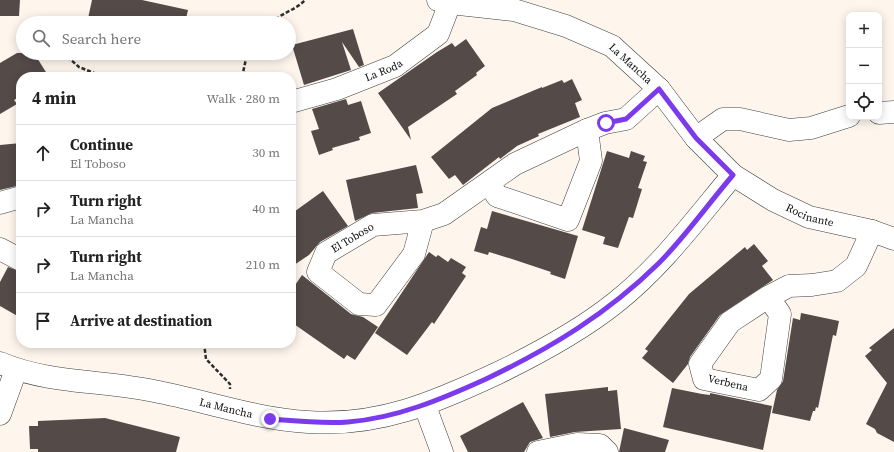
<!DOCTYPE html>
<meta charset="utf-8">
<style>
body{margin:0;font-family:"Source Serif 4",serif;background:#f2f2f2;color:#222}
.controls{position:absolute;right:12px;top:12px;display:grid;overflow:hidden;border-radius:8px;box-shadow:0 2px 10px #0003}
.controls button{width:36px;height:36px;display:grid;place-items:center;padding:0;border:0;border-bottom:1px solid #e0e0e0;background:#fff;color:#222;font:20px sans-serif}
.stop{position:absolute;width:12px;height:12px;margin:-9px;border:3px solid #7c3aed;border-radius:50%;background:#fff}
.stop.end{background:#7c3aed;border-color:#fff;box-shadow:0 1px 4px #0008}
.list{margin:0;padding:0;list-style:none}
h2{display:flex;justify-content:space-between;align-items:center;height:52px;margin:0;padding:0 16px;font-size:17px}
h2 small{font-size:13px;font-weight:400;color:#767676}
.list li{display:grid;grid-template-columns:26px 1fr auto;gap:12px;align-items:center;box-sizing:border-box;height:56px;padding:0 16px;border-top:1px solid #e0e0e0}
.list b{display:block;font-size:15px;white-space:nowrap}
.list p{margin:0;font-size:13px;white-space:nowrap;color:#767676}
.list em{font-size:13px;font-style:normal;color:#767676}
.icon{flex:none;width:22px;height:22px;fill:none;stroke:currentColor;stroke-width:2;stroke-linecap:round;stroke-linejoin:round}
.map{position:relative;flex:none;width:894px;height:452px;overflow:hidden}
.search{position:absolute;background:#fff;box-shadow:0 2px 10px #0003;left:16px;top:16px;width:280px;height:44px;display:flex;align-items:center;gap:10px;box-sizing:border-box;padding:0 14px;border-radius:22px;color:#767676;font-size:15px}
.panel{position:absolute;background:#fff;box-shadow:0 2px 10px #0003;left:16px;top:72px;width:280px;height:276px;border-radius:16px}
.map>svg:first-child{display:block}
.building{fill:#544b49}
.lines{fill:none;stroke-linecap:round;stroke-linejoin:round}
.minor-casing{stroke:#3f3f3f;stroke-width:23}
.path{stroke:#2e2e2e;stroke-width:2.5;stroke-dasharray:4 2;stroke-linecap:butt}
.minor{stroke:#fff;stroke-width:22}
.route{stroke:#7c3aed;stroke-width:5}
.labels{text-anchor:middle;dominant-baseline:central;stroke-width:4;stroke-linejoin:round;paint-order:stroke}
.street-label{font-size:11px;fill:#0c0c0c;stroke:#fff}
</style>
<div class="map">
<svg width="894" height="452" viewBox="0 0 894 452">
<rect width="100%" height="100%" fill="#fef6ed"/>
<!-- building -->
<path class="building" d="M 0,0 L 20,0 L 19,16 L 0,16 Z
M 92,0 L 142,0 L 188,10 L 185,23 L 87,23 Z
M 353,29 L 364,65 L 359,67 L 342,42 L 351,70 L 304,85 L 292,45 Z
M 466,39 L 485,66 L 476,73 L 477,75 L 455,91 L 457,94 L 408,127 L 411,140 L 378,93 L 437,52 L 452,43 L 455,47 Z
M 17,53 L 34,53 L 49,77 L 21,77 L 21,96 L 14,100 L 17,104 L 0,114 L 0,63 Z
M 572,79 L 582,100 L 575,103 L 580,117 L 538,134 L 539,136 L 517,146 L 500,159 L 499,157 L 463,185 L 455,175 L 449,179 L 431,157 L 492,108 L 542,87 L 542,88 L 562,80 L 564,83 Z
M 346,99 L 348,105 L 361,101 L 371,133 L 359,137 L 360,140 L 332,148 L 333,150 L 319,155 L 311,131 L 319,129 L 312,109 Z
M 21,143 L 21,185 L 0,190 L 0,145 Z
M 607,151 L 629,158 L 631,151 L 645,156 L 643,161 L 647,162 L 638,188 L 642,189 L 633,218 L 629,217 L 618,248 L 603,244 L 605,237 L 582,230 Z
M 416,165 L 423,193 L 416,194 L 418,208 L 372,213 L 355,221 L 346,180 Z
M 323,191 L 348,226 L 320,242 L 309,255 L 291,267 L 291,214 Z
M 492,211 L 578,236 L 565,279 L 550,274 L 551,272 L 512,259 L 489,252 L 488,255 L 474,251 L 481,227 L 487,229 Z
M 754,244 L 768,261 L 762,266 L 773,280 L 720,315 L 690,357 L 688,364 L 673,383 L 642,358 L 648,351 L 645,349 L 689,294 L 745,247 L 747,250 Z
M 429,252 L 436,257 L 438,255 L 448,262 L 451,258 L 466,267 L 462,273 L 466,276 L 434,324 L 432,322 L 407,355 L 375,333 Z
M 8,267 L 21,272 L 21,318 L 0,306 L 0,282 Z
M 302,275 L 351,314 L 363,317 L 378,327 L 355,360 L 347,355 L 344,359 L 291,322 L 291,291 Z
M 801,313 L 839,321 L 836,336 L 833,335 L 818,408 L 816,407 L 815,411 L 813,411 L 810,421 L 772,413 L 777,390 L 783,381 L 793,318 L 800,320 Z
M 894,328 L 894,442 L 877,433 L 875,429 L 866,424 L 887,383 L 865,356 L 872,350 L 869,348 Z
M 608,387 L 608,391 L 617,390 L 621,429 L 575,432 L 550,437 L 545,394 Z
M 672,388 L 702,394 L 710,395 L 710,393 L 772,406 L 763,450 L 663,427 Z
M 523,402 L 543,438 L 530,442 L 524,452 L 468,452 L 460,436 Z
M 105,418 L 180,437 L 176,452 L 38,452 L 38,449 L 30,449 L 29,426 L 38,426 L 38,421 Z
M 624,428 L 669,440 L 665,452 L 619,452 Z"/>
<g class="lines">
<defs>
<g id="minor">
<path id="s1" d="M 438,0 L 450,3 L 514,10 L 566,26 L 612,46 L 659,89 L 696,138 L 733,175 L 773,200 L 809,217 L 872,231 L 894,239"/>
<path id="s2" d="M 291,102 L 337,89 L 395,66 L 438,34 L 450,3"/>
<path d="M 879,113 L 894,112"/>
<path d="M 696,138 L 723,119 L 740,119 L 789,130 L 811,128 L 849,116"/>
<path d="M 489,183 L 497,196 L 568,220 L 591,161 L 587,130"/>
<path d="M 0,203 L 21,197"/>
<path id="s3" d="M 423,221 L 414,254 L 376,305 L 359,304 L 318,272 L 326,253 L 373,225 L 423,221 L 444,214 L 515,164 L 587,130 L 605,123 L 626,119 L 659,89"/>
<path d="M 0,249 L 21,260"/>
<path d="M 768,297 L 780,314 L 771,379 L 759,390 L 704,379 L 700,364 L 730,322 L 768,297 L 789,286 L 812,285 L 837,281 L 856,266 L 872,231"/>
<path id="s4" d="M 0,363 C 50,384 103,380 154,391 C 206,401 256,419 308,422 C 379,427 436,402 498,373 C 539,353 580,331 615,303 C 661,267 696,219 733,175"/>
<path d="M 425,406 L 442,452"/>
<path d="M 0,414 L 16,370"/>
<path d="M 538,452 L 577,444 L 600,445 L 607,452"/>
</g>
</defs>
<!-- minor casing -->
<use href="#minor" class="minor-casing"/>
<!-- path -->
<path class="path" d="M 271,23 C 281,13 296,10 305,0
M 63,53 L 79,67 L 104,77
M 242,77 L 246,59 L 250,53
M 204,343 L 206,359 L 230,384 L 230,389"/>
<!-- minor -->
<use href="#minor" class="minor"/>
</g>
<g class="lines">
<!-- route -->
<path class="route" d="M 270,419 C 296,421 322,424 348,422 C 397,418 442,399 486,379 C 551,348 607,314 659,263 C 684,238 709,203 733,175 L 696,138 L 659,89 L 626,119 L 606,123"/>
</g>
<g class="labels">
<!-- street labels -->
<g class="street-label">
<text stroke="none"><textPath href="#s1" startOffset="207">La Mancha</textPath></text>
<text stroke="none"><textPath href="#s2" startOffset="98">La Roda</textPath></text>
<text stroke="none"><textPath href="#s1" startOffset="446">Rocinante</textPath></text>
<text stroke="none"><textPath href="#s3" startOffset="218">El Toboso</textPath></text>
<text transform="translate(728 383) rotate(13)">Verbena</text>
<text stroke="none"><textPath href="#s4" startOffset="231">La Mancha</textPath></text>
</g>
</g>
</svg>
<div class="controls">
<button>+</button>
<button>−</button>
<button><svg class="icon" aria-label="locate" viewBox="0 0 24 24"><circle cx="12" cy="12" r="6"/><path d="M12 2v4M12 18v4M2 12h4M18 12h4"/></svg></button>
</div>
<div class="stop" style="left:606px;top:123px"></div>
<div class="stop end" style="left:270px;top:419px"></div>
<div class="search"><svg class="icon" aria-label="search" viewBox="0 0 24 24"><circle cx="10" cy="10" r="6"/><path d="M15 15l6 6"/></svg>Search here</div>
<section class="panel">
<h2>4 min<small>Walk · 280 m</small></h2>
<ul class="list">
<li><svg class="icon" aria-label="ahead" viewBox="0 0 24 24"><path d="M12 20V5M6 11l6-6 6 6"/></svg><div><b>Continue</b><p>El Toboso</p></div><em>30 m</em></li>
<li><svg class="icon" aria-label="right" viewBox="0 0 24 24"><path d="M7 20v-9h11M14 6l5 5-5 5"/></svg><div><b>Turn right</b><p>La Mancha</p></div><em>40 m</em></li>
<li><svg class="icon" aria-label="right" viewBox="0 0 24 24"><path d="M7 20v-9h11M14 6l5 5-5 5"/></svg><div><b>Turn right</b><p>La Mancha</p></div><em>210 m</em></li>
<li><svg class="icon" aria-label="arrive" viewBox="0 0 24 24"><path d="M6 21V4h12l-3 4 3 4H6"/></svg><div><b>Arrive at destination</b></div></li>
</ul>
</section>
</div>
